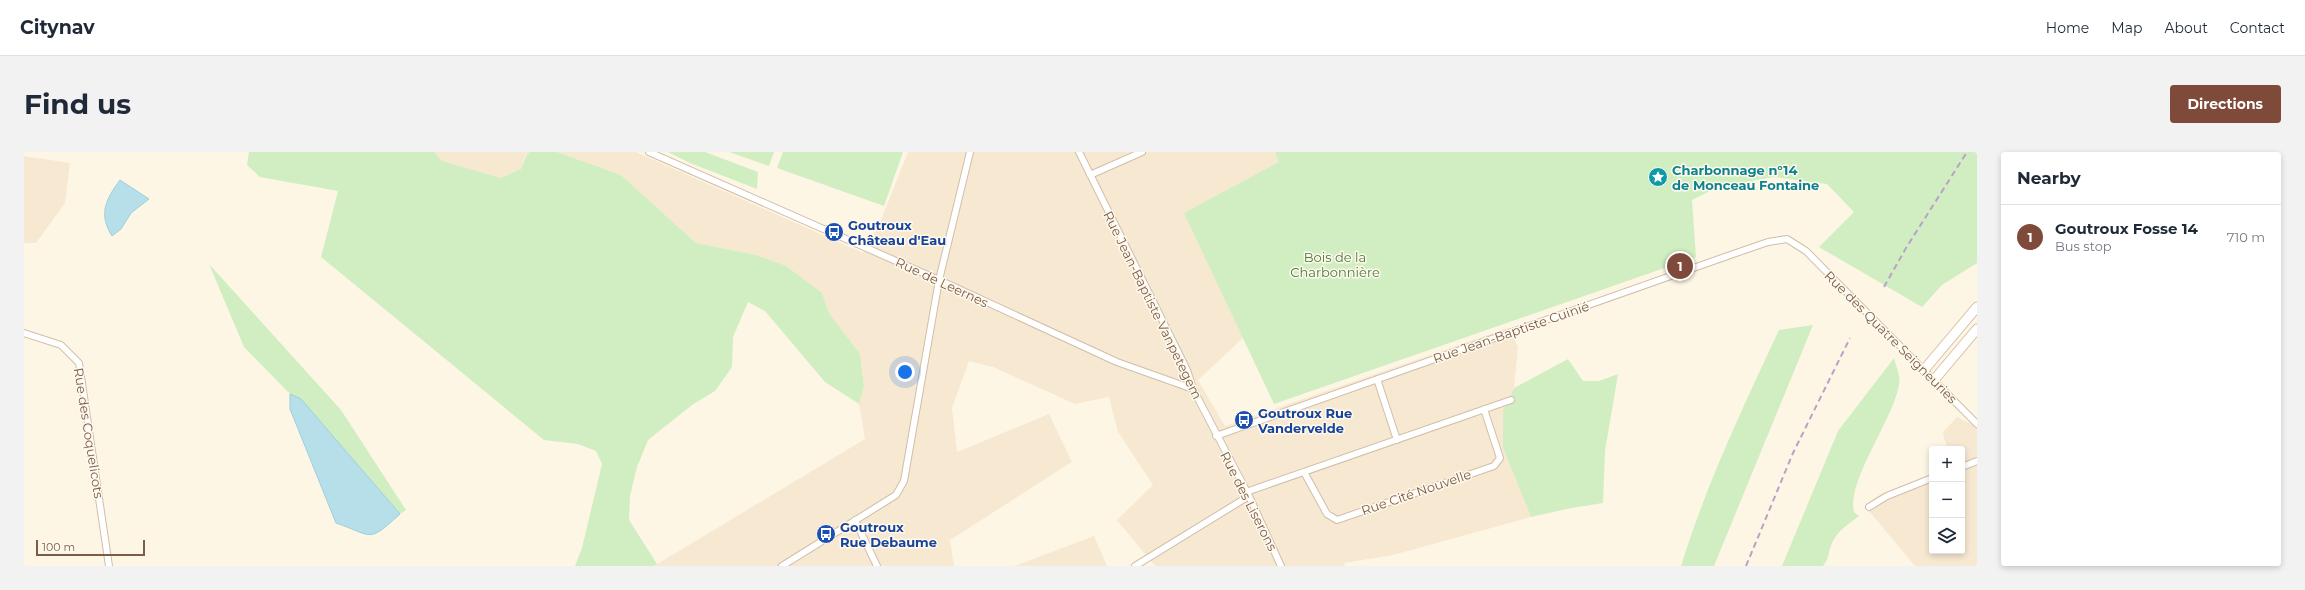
<!DOCTYPE html>
<meta charset="utf-8">
<style>
body{margin:0;font-family:Montserrat,sans-serif;background:#f2f2f3;color:#1f2937}
.controls{position:absolute;right:12px;bottom:12px;display:grid;overflow:hidden;border-radius:4px;box-shadow:0 2px 6px #0003}
.controls button{width:36px;height:36px;display:grid;place-items:center;padding:0;border:0;border-bottom:1px solid #e0e1e3;background:#fff;color:#1f2937;font:20px sans-serif}
.scale{position:absolute;left:12px;bottom:10px;width:109px;box-sizing:border-box;padding-left:4px;border:2px solid #7a5c47;border-top:0;font-size:11px;line-height:14px;white-space:nowrap;color:#7a5c47;-webkit-text-stroke:3px #fff9ed;paint-order:stroke}
.you{position:absolute;left:881px;top:220px;width:14px;height:14px;margin:-10px;border:3px solid #fff;border-radius:50%;background:#1a73e8;box-shadow:0 0 0 6px #1a73e833}
.badge{display:grid;place-items:center;width:26px;height:26px;border-radius:50%;background:#7f4a3a;color:#fff;font-size:13px;font-weight:700}
.pin{position:absolute;translate:-50% -50%;border:2px solid #fff;box-shadow:0 1px 4px #0006}
.list{margin:0;padding:0;list-style:none}
h2{display:flex;justify-content:space-between;align-items:center;height:52px;margin:0;padding:0 16px;font-size:17px}
h2 small{font-size:13px;font-weight:400;color:#747a83}
.list li{display:grid;grid-template-columns:26px 1fr auto;gap:12px;align-items:center;box-sizing:border-box;height:64px;padding:0 16px;border-top:1px solid #e0e1e3}
.list b{display:block;font-size:15px;white-space:nowrap}
.list p{margin:0;font-size:13px;white-space:nowrap;color:#747a83}
.list em{font-size:13px;font-style:normal;color:#747a83}
.icon{flex:none;width:22px;height:22px;fill:none;stroke:currentColor;stroke-width:2;stroke-linecap:round;stroke-linejoin:round}
.map{position:relative;flex:none;width:1953px;height:414px;overflow:hidden;border-radius:4px}
header{display:flex;align-items:center;gap:24px;box-sizing:border-box;height:56px;padding:0 20px;background:#fff;border-bottom:1px solid #e0e1e3}
header strong{font-size:19px}
nav{display:flex;gap:22px;margin-inline-start:auto;font-size:14px}
.intro{display:flex;align-items:center;justify-content:space-between;box-sizing:border-box;height:96px;padding:0 24px}
h1{margin:0;font-size:28px}
.button{padding:10px 18px;border-radius:4px;background:#7f4a3a;color:#fff;font-size:14px;font-weight:700}
main{display:flex;gap:24px;padding:0 24px}
aside{flex:1;background:#fff;border-radius:4px;box-shadow:0 2px 6px #0003}
.map>svg:first-child{display:block}
.residential{fill:#f7e8d2}
.green{fill:#d0eec1}
.water{fill:#b6dfea;stroke:#9bcfdd}
.lines{fill:none;stroke-linecap:round;stroke-linejoin:round}
.street-casing{stroke:#d1bea9;stroke-width:8}
.secondary-casing{stroke:#d7c0a9;stroke-width:11}
.street{stroke:#fff;stroke-width:6}
.secondary{stroke:#fff;stroke-width:9}
.rail{stroke:#baa1ca;stroke-width:2;stroke-dasharray:6 4;stroke-linecap:butt}
.labels{text-anchor:middle;dominant-baseline:central;stroke-width:3;stroke-linejoin:round;paint-order:stroke}
.culture-label{font-size:13px;font-weight:bold;fill:#0d838f;stroke:#fff9ed;text-anchor:start}
.transit-label{font-size:13px;font-weight:bold;fill:#164399;stroke:#fff9ed;text-anchor:start}
.park-label{font-size:13px;fill:#497b3b;stroke:#fff9ed}
.street-label{font-size:13px;fill:#7a5c47;stroke:#fff9ed}
</style>
<header>
<strong>Citynav</strong>
<nav><a>Home</a><a>Map</a><a>About</a><a>Contact</a></nav>
</header>
<div class="intro"><h1>Find us</h1><a class="button">Directions</a></div>
<main>
<div class="map">
<svg width="1953" height="414" viewBox="0 0 1953 414">
<rect width="100%" height="100%" fill="#fef6e4"/>
<!-- residential -->
<path class="residential" d="M 410,0 L 506,0 L 502,2 L 497,17 L 477,26 L 418,9 Z
M 533,0 L 612,0 L 839,101 L 855,73 L 884,0 L 1251,0 L 1256,10 L 1161,61 L 1219,186 L 1174,228 L 1201,274 L 1484,176 L 1494,195 L 1490,236 L 1479,260 L 1479,296 L 1507,365 L 1369,403 L 1320,411 L 1321,414 L 1131,414 L 1093,368 L 1129,333 L 1094,280 L 1085,245 L 1051,252 L 969,215 L 945,209 L 928,256 L 933,300 L 1025,262 L 1048,310 L 926,388 L 930,414 L 630,414 L 841,287 L 835,252 L 840,235 L 836,202 L 805,161 L 798,141 L 732,103 L 672,91 L 597,23 Z
M 0,4 L 46,11 L 41,51 L 12,91 L 0,91 Z
M 1933,265 L 1953,275 L 1953,414 L 1891,414 L 1844,358 L 1847,349 L 1857,342 L 1908,322 L 1908,399 L 1938,399 L 1938,297 L 1924,297 L 1919,283 L 1920,279 Z
M 1070,384 L 1083,414 L 991,414 Z"/>
<!-- green -->
<path class="green" d="M 225,0 L 410,0 L 418,9 L 477,26 L 497,17 L 503,2 L 506,0 L 533,0 L 597,23 L 672,91 L 732,103 L 762,114 L 798,141 L 805,161 L 836,202 L 840,235 L 835,252 L 801,230 L 741,159 L 724,150 L 709,185 L 708,215 L 691,239 L 668,253 L 624,288 L 613,315 L 606,344 L 605,368 L 633,412 L 630,414 L 551,414 L 558,396 L 578,312 L 572,299 L 554,292 L 520,288 L 297,105 L 314,39 L 236,25 L 223,13 Z
M 644,0 L 681,0 L 734,20 L 733,37 L 666,11 Z
M 705,0 L 750,0 L 745,14 Z
M 759,0 L 879,0 L 860,54 L 753,16 Z
M 1251,0 L 1953,0 L 1953,111 L 1918,133 L 1898,155 L 1795,95 L 1830,60 L 1803,32 L 1750,25 L 1694,35 L 1668,48 L 1672,105 L 1250,252 L 1160,61 L 1255,10 Z
M 185,112 L 317,258 L 382,358 L 376,362 L 277,247 L 266,242 L 220,195 Z
M 1789,173 L 1690,414 L 1657,414 C 1682,333 1719,255 1755,178 Z
M 1870,206 C 1872,214 1877,225 1875,233 C 1869,268 1822,330 1830,360 L 1835,364 C 1826,371 1813,379 1808,391 C 1804,400 1806,405 1799,414 L 1758,414 L 1814,279 Z
M 1544,207 L 1559,229 L 1575,229 L 1594,222 L 1581,299 L 1579,351 L 1547,356 L 1507,365 L 1479,296 L 1479,259 L 1490,236 Z"/>
<!-- water -->
<path class="water" d="M 96,28 L 125,47 L 107,61 L 97,77 L 88,84 C 74,62 82,47 96,28 Z
M 266,242 L 277,247 L 376,362 C 343,392 350,384 312,371 L 266,257 Z"/>
<g class="lines">
<defs>
<path id="street" d="M 625,0 L 915,128 L 1093,210 L 1169,237
M 1055,0 L 1163,218 L 1169,237 L 1225,344 L 1257,414
M 1066,23 L 1118,0
M 0,181 L 37,193 L 55,211 L 85,414
M 1353,227 L 1373,288
M 1192,284 L 1715,100 L 1744,90 L 1763,87 L 1782,99 L 1953,272
M 1938,315 L 1953,309
M 1280,320 L 1303,362 L 1313,368 L 1470,314 L 1476,306 L 1460,257
M 1222,340 L 1487,248
M 1845,355 L 1863,344 L 1908,326
M 831,368 L 853,414
M 758,414 L 872,343 L 880,329 L 915,128 L 946,0
M 1111,414 L 1225,344"/>
<path id="secondary" d="M 1900,218 L 1953,155
M 1910,228 L 1953,177"/>
</defs>
<!-- street casing -->
<use href="#street" class="street-casing"/>
<!-- secondary casing -->
<use href="#secondary" class="secondary-casing"/>
<!-- street -->
<use href="#street" class="street"/>
<!-- secondary -->
<use href="#secondary" class="secondary"/>
<!-- rail -->
<path class="rail" d="M 1860,135 L 1882,96 L 1943,0
M 1722,414 L 1769,301 L 1826,186"/>
</g>
<!-- icons -->
<defs>
<symbol id="sight-disc" viewBox="-11 -11 22 22"><circle r="9.5" fill="#0f9aa8" stroke="#fff9ed"/><path d="M0-6L1.8-2.2L6-1.7L2.9 1.2L3.7 5.4L0 3.3L-3.7 5.4L-2.9 1.2L-6-1.7L-1.8-2.2Z" fill="#fff"/></symbol>
<symbol id="bus-disc" viewBox="-11 -11 22 22"><circle r="9.5" fill="#1a4fb4" stroke="#fff9ed"/><path d="M-5-6H5V4H4V6H2V4H-2V6H-4V4H-5ZM-3.5-4V0h7V-4ZM-3.5 1.2v1.5H-2V1.2ZM2 1.2v1.5H3.5V1.2Z" fill="#fff"/></symbol>
</defs>
<g fill-rule="evenodd">
<use href="#sight-disc" x="1623" y="14" width="22" height="22"/>
<use href="#bus-disc" x="799" y="69" width="22" height="22"/>
<use href="#bus-disc" x="1209" y="257" width="22" height="22"/>
<use href="#bus-disc" x="791" y="371" width="22" height="22"/>
</g>
<g class="labels">
<!-- culture labels -->
<g class="culture-label">
<text x="1648" y="18">Charbonnage n°14<tspan x="1648" dy="15">de Monceau Fontaine</tspan></text>
</g>
<!-- transit labels -->
<g class="transit-label">
<text x="824" y="73">Goutroux<tspan x="824" dy="15">Château d'Eau</tspan></text>
<text x="1234" y="261">Goutroux Rue<tspan x="1234" dy="15">Vandervelde</tspan></text>
<text x="816" y="375">Goutroux<tspan x="816" dy="15">Rue Debaume</tspan></text>
</g>
<!-- park labels -->
<g class="park-label">
<text x="1311" y="105">Bois de la<tspan x="1311" dy="15">Charbonnière</tspan></text>
</g>
<!-- street labels -->
<g class="street-label">
<text transform="translate(918 130) rotate(25)">Rue de Leernes</text>
<text transform="translate(1129 153) rotate(64)">Rue Jean-Baptiste Vanpetegem</text>
<text transform="translate(1487 180) rotate(-19)">Rue Jean-Baptiste Cuinié</text>
<text transform="translate(1867 185) rotate(45)">Rue des Quatre Seigneuries</text>
<text transform="translate(65 281) rotate(81)">Rue des Coquelicots</text>
<text transform="translate(1392 340) rotate(-19)">Rue Cité Nouvelle</text>
<text transform="translate(1225 349) rotate(63)">Rue des Liserons</text>
</g>
</g>
</svg>
<div class="controls">
<button>+</button>
<button>−</button>
<button><svg class="icon" aria-label="layers" viewBox="0 0 24 24"><path d="M12 4l9 5-9 5-9-5zM3 14l9 5 9-5"/></svg></button>
</div>
<div class="scale">100 m</div>
<div class="you"></div>
<div class="pin badge" style="left:1656px;top:114px">1</div>
</div>
<aside>
<h2>Nearby<small></small></h2>
<ul class="list">
<li><span class="badge">1</span><div><b>Goutroux Fosse 14</b><p>Bus stop</p></div><em>710 m</em></li>
</ul>
</aside>
</main>
